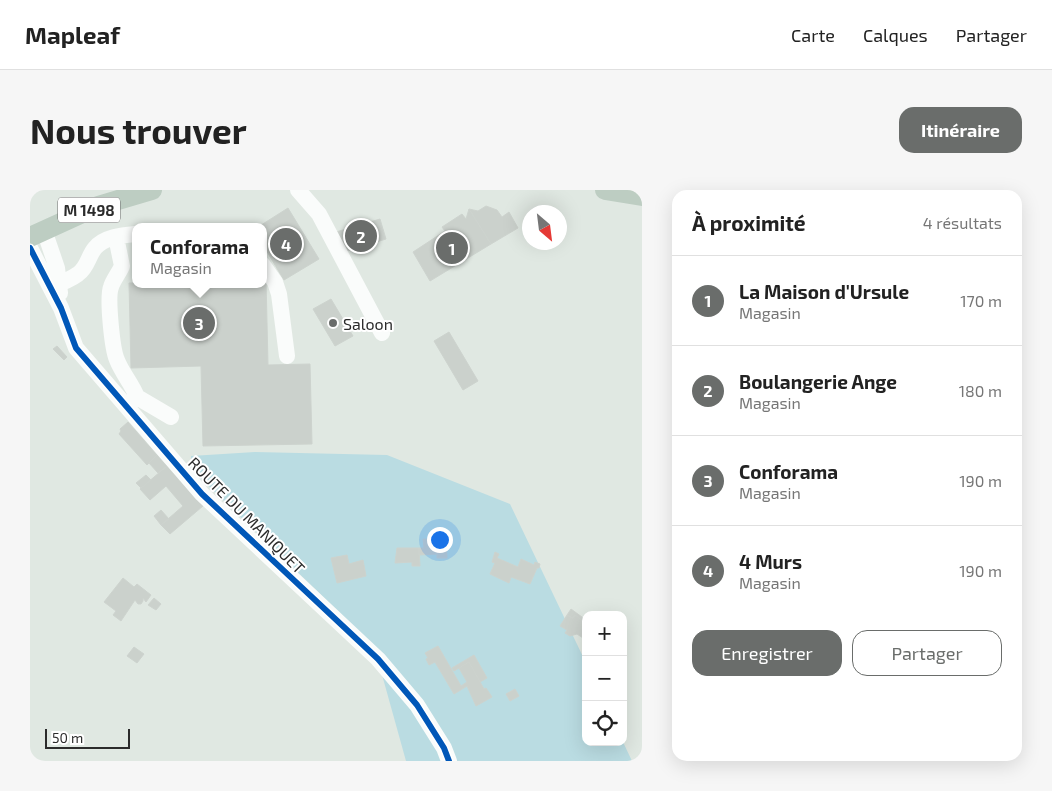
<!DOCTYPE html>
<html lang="fr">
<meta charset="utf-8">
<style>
body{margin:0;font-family:"Exo 2",sans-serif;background:#f6f6f6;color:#222}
.controls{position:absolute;right:15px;bottom:15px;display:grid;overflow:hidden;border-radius:10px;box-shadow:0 5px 20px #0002}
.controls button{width:45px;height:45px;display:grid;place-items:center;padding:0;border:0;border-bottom:1px solid #e0e0e0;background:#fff;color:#222;font:25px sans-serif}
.compass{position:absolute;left:492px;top:15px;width:45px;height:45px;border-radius:50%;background:#fff;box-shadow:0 5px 20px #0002;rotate:152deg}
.scale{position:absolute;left:15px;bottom:12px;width:85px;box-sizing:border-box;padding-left:5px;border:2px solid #2b2b2b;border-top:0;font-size:14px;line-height:18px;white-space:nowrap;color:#2b2b2b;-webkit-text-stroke:4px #fff;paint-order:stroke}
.you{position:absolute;left:409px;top:349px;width:18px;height:18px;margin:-12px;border:4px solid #fff;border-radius:50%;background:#1a73e8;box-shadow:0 0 0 8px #1a73e833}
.badge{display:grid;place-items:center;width:32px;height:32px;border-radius:50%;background:#6a6d6b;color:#fff;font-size:16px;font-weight:700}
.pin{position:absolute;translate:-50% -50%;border:2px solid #fff;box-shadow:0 1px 5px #0006}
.popup{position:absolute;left:102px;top:33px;width:135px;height:65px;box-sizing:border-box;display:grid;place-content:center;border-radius:10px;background:#fff;filter:drop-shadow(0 1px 4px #0005);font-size:16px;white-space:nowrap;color:#767676}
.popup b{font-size:19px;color:#222}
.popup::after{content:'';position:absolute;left:50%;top:100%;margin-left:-10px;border:10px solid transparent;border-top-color:#fff}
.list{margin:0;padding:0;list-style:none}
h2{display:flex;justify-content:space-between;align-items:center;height:65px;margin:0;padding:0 20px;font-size:21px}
h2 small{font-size:16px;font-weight:400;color:#767676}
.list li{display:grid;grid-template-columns:32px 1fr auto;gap:15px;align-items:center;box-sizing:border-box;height:90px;padding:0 20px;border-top:1px solid #e0e0e0}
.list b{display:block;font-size:19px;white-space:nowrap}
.list p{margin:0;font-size:16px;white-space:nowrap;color:#767676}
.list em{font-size:16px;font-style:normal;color:#767676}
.actions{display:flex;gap:10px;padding:15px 20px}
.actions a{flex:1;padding:11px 0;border:1px solid #6a6d6b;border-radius:15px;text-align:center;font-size:18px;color:#6a6d6b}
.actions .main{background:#6a6d6b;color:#fff}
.icon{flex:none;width:28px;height:28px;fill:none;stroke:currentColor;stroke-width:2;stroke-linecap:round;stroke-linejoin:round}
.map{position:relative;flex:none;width:612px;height:571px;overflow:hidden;border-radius:15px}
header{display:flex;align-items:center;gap:30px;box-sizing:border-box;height:70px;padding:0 25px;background:#fff;border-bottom:1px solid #e0e0e0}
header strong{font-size:24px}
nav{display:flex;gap:28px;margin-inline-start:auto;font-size:18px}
.intro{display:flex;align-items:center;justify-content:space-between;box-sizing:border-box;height:120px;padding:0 30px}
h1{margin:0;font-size:35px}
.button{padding:12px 22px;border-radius:15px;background:#6a6d6b;color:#fff;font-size:18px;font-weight:700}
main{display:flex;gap:30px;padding:0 30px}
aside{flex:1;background:#fff;border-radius:15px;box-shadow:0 5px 20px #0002}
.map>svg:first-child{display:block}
.green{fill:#badce2}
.building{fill:#cbd1cc;stroke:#cdd3ce}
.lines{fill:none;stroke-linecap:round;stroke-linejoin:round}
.minor{stroke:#fafcfb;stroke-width:16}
.major{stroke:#bdcdc2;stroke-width:20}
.cycleway-casing{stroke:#fff;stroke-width:9}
.cycleway{stroke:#0057b8;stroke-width:6}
.poi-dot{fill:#6a6d6b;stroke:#fff;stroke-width:2}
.labels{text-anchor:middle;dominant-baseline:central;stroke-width:4;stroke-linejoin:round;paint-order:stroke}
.shield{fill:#fff;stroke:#6b6b6b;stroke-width:1}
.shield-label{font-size:15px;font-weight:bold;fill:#2b2b2b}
.poi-label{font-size:16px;fill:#2b2b2b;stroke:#fff;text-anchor:start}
.street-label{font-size:16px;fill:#2b2b2b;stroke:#fff}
</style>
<header>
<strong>Mapleaf</strong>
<nav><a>Carte</a><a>Calques</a><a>Partager</a></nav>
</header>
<div class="intro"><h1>Nous trouver</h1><a class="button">Itinéraire</a></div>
<main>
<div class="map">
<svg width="612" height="571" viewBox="0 0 612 571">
<rect width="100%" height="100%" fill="#e0e8e2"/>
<!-- green -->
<path class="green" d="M 225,262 L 357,265 L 480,314 L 556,473 L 556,552 L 593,552 L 602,571 L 376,571 L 344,456 L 162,280 L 161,266 Z"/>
<!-- building -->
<path class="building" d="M 456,16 L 467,20 L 472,27 L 479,22 L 488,38 L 461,54 L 439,19 L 448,21 Z
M 258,18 L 289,69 L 254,90 L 233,55 L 233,37 L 228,37 Z
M 439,19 L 461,54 L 400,91 L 383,62 L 415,41 L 412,37 L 432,24 L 436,29 Z
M 350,29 L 356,49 L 317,61 L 306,42 Z
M 233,90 L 236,90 L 238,175 L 280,174 L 282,254 L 173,256 L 171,176 L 101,178 L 99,93 L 105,93 L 105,94 L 233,94 Z
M 301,109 L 323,146 L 305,156 L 283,119 Z
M 419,142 L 448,191 L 433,200 L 404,151 Z
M 27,156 L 37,167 L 34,170 L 23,159 Z
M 98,232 L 127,265 L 117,275 L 89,244 L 91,241 L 90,239 Z
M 127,265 L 137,276 L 128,283 L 119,273 Z
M 137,276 L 173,316 L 140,344 L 131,335 L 153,316 L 136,296 L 120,310 L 110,299 Z
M 116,285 L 121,290 L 111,298 L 106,293 Z
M 131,320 L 139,329 L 131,335 L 124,326 Z
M 393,349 L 416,350 L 417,368 L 407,368 L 407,364 L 389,365 L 389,358 L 394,358 Z
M 367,358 L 389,358 L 390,376 L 382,376 L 382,372 L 365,373 Z
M 465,362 L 469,364 L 467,368 L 488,377 L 491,369 L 504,375 L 505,372 L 510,374 L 509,378 L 507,378 L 500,394 L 481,387 L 479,393 L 460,384 L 465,373 L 462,372 Z
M 317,365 L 319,374 L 333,370 L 336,386 L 307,393 L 301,368 Z
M 93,388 L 104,397 L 107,394 L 121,405 L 116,412 L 113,408 L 113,411 L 111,414 L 108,414 L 105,410 L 91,431 L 83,425 L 86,421 L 74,412 Z
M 124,408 L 131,414 L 126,420 L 118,415 Z
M 541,419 L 556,430 L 556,434 L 554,433 L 554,432 L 545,425 L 543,428 L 537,425 Z
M 537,425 L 543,428 L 545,425 L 554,432 L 556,444 L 553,448 L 547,444 L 540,446 L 535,443 L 537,440 L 530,436 Z
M 408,456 L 431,496 L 437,492 L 429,478 L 439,472 L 454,499 L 456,498 L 462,507 L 446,516 L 437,496 L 424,504 L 405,472 L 399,475 L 396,469 L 398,468 L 395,463 Z
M 104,457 L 114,464 L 107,473 L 97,466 Z
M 444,465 L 457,488 L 450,492 L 439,472 L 424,481 L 422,478 Z
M 485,499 L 489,506 L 480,511 L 476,504 Z"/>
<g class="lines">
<!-- minor -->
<path class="minor" d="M 268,0 L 289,24 L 352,143
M 14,40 L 27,78 L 30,103
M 86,47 L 92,76 C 89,83 83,90 81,97 C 77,107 82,159 87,170 C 92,183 102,194 107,207 L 96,216
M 0,58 L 31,118 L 46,158 L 172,304 L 348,469 L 387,515 L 414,558 L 419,571
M 233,75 L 245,92 L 249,104 L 257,166
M 20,97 C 29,94 40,90 48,84 C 58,77 58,66 65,58 C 74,47 92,45 105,44
M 107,207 L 141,227"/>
<!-- major -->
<path class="major" d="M 575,0 L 612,6
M 0,47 L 68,16 L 122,0"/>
<defs>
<path id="cycleway" d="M 0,58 L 31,118 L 46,158 L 172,304 L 348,469 L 387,515 L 414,558 L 419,571"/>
</defs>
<!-- cycleway casing -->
<use href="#cycleway" class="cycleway-casing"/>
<!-- cycleway -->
<use href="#cycleway" class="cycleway"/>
</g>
<!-- markers -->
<circle class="poi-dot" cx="303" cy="133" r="5"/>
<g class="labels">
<!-- shield labels -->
<rect class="shield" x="28" y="7.5" width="62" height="25" rx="4"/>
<g class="shield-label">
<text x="59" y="20">M 1498</text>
</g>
<!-- poi labels -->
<g class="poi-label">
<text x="313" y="133">Saloon</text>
</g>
<!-- street labels -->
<g class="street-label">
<text transform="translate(217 325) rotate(45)">ROUTE DU MANIQUET</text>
</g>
</g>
</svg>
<div class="controls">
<button>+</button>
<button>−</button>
<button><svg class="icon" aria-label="locate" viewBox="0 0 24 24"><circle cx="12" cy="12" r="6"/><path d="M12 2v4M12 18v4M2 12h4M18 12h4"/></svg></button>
</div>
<svg class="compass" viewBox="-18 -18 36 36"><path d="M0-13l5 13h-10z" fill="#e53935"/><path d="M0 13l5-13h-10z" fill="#767676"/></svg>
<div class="scale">50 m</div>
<div class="you"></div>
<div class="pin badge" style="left:422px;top:58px">1</div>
<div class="pin badge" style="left:331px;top:46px">2</div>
<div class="pin badge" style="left:169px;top:133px">3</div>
<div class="popup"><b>Conforama</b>Magasin</div>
<div class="pin badge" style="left:256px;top:54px">4</div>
</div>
<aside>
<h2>À proximité<small>4 résultats</small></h2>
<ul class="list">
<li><span class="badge">1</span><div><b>La Maison d'Ursule</b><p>Magasin</p></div><em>170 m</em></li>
<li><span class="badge">2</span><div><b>Boulangerie Ange</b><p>Magasin</p></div><em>180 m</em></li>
<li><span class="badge">3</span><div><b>Conforama</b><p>Magasin</p></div><em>190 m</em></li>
<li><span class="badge">4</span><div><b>4 Murs</b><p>Magasin</p></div><em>190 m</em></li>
</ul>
<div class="actions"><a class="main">Enregistrer</a><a>Partager</a></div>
</aside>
</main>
